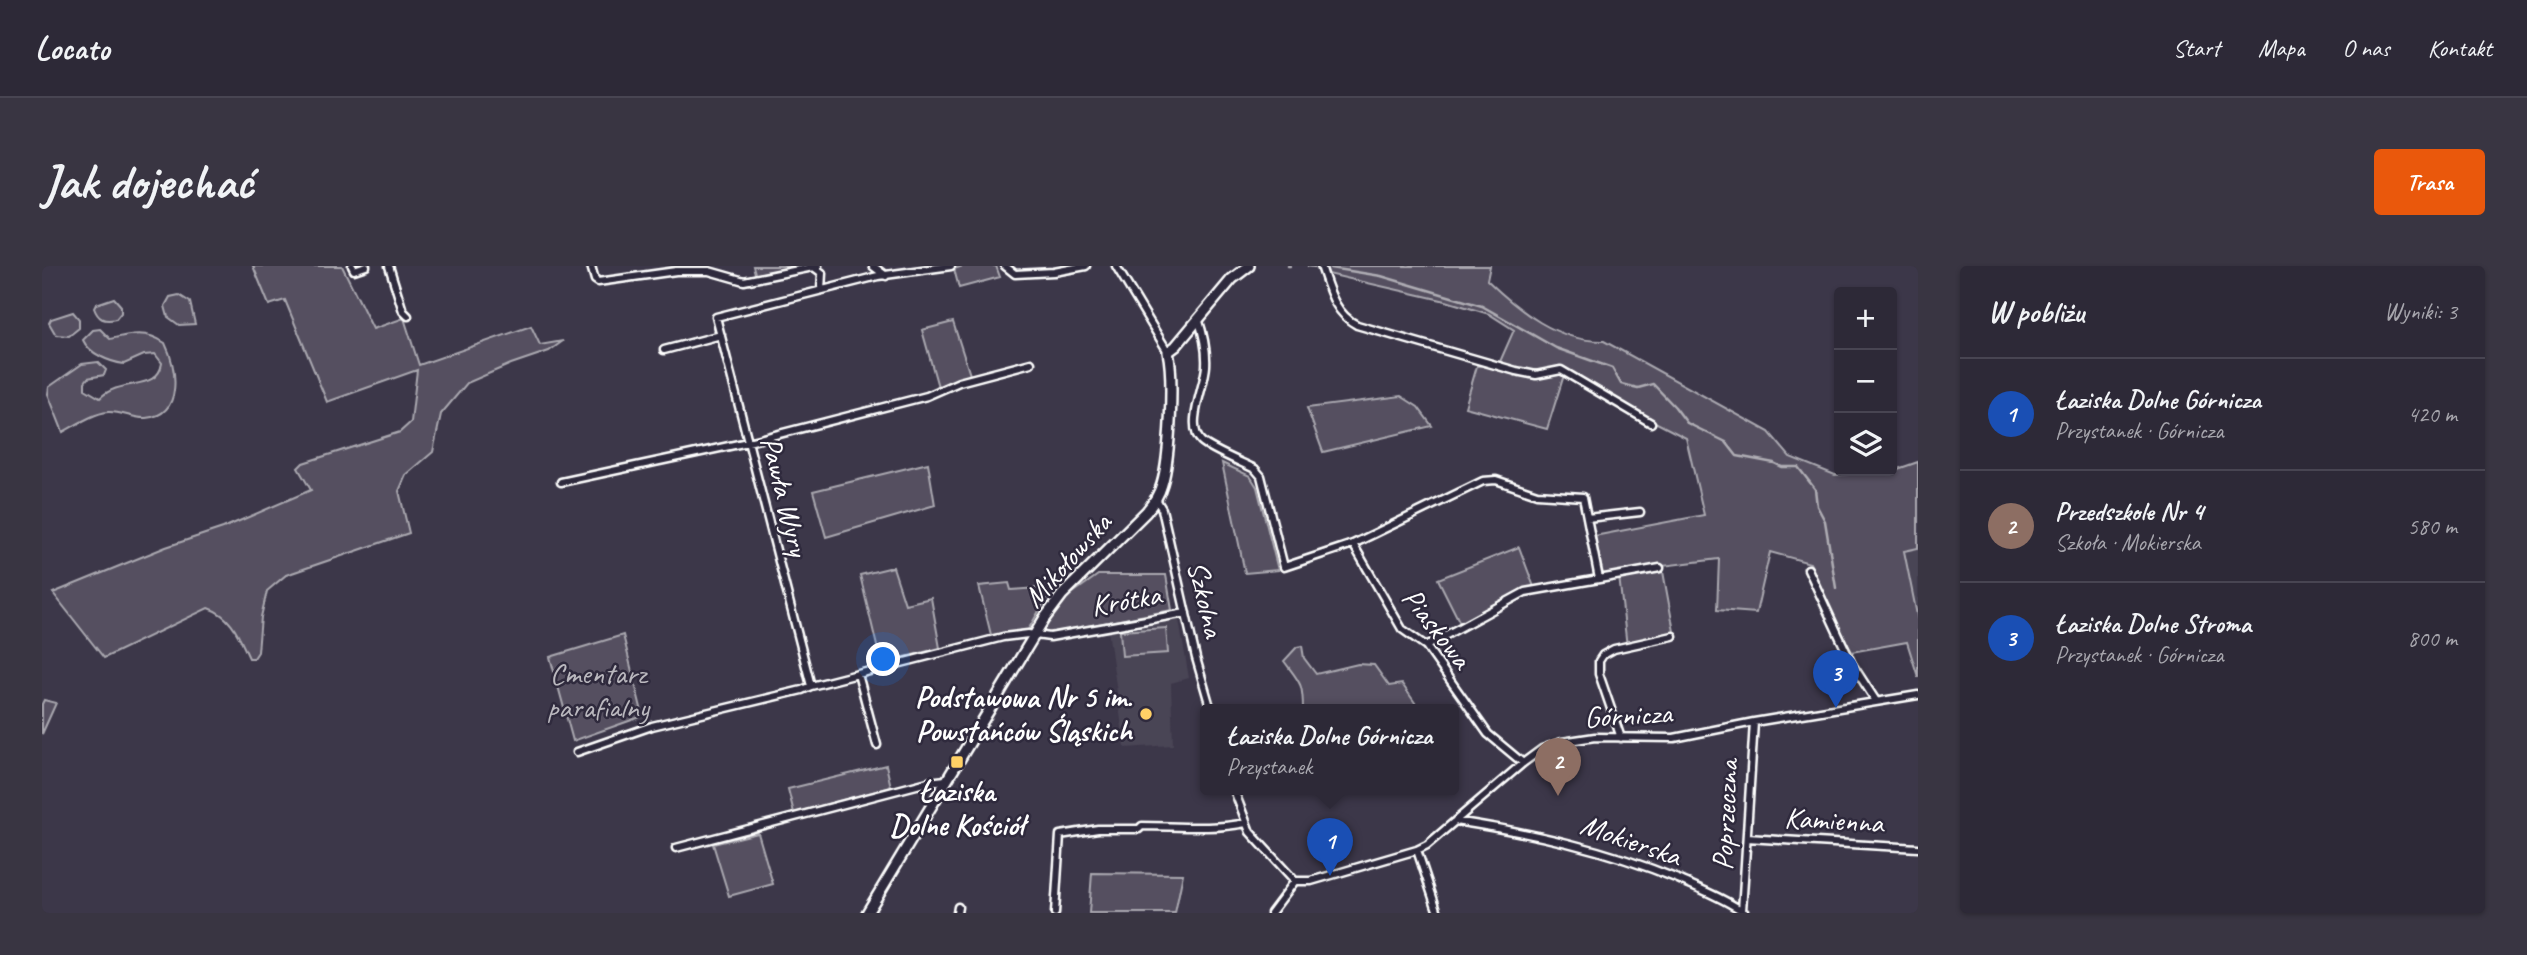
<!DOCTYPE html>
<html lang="pl">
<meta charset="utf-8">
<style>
body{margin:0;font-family:Caveat,sans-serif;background:#393542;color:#f1f3f6}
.controls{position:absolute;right:21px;top:21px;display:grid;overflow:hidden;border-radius:7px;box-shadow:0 2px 5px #0004}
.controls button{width:63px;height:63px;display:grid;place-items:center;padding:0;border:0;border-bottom:2px solid #484552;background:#2d2937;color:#f1f3f6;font:35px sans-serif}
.you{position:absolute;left:842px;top:394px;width:24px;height:24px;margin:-18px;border:5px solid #fff;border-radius:50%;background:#1a73e8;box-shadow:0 0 0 10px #1a73e833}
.badge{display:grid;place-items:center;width:46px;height:46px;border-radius:50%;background:#ea580c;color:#fff;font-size:23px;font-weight:700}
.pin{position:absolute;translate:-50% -58px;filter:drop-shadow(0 2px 4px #0008)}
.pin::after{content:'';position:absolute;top:37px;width:24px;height:21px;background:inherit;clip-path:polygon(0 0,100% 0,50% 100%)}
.popup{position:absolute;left:1158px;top:438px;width:259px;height:91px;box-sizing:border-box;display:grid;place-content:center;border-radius:7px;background:#2d2937;filter:drop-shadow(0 2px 5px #0005);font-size:23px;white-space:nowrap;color:#a7a6ad}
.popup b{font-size:26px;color:#f1f3f6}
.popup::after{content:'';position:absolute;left:50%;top:100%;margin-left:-14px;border:14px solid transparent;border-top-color:#2d2937}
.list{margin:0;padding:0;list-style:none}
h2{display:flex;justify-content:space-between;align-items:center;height:91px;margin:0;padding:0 28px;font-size:30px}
h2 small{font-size:23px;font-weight:400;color:#a7a6ad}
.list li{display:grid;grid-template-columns:46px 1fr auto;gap:21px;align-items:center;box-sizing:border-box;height:112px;padding:0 28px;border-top:2px solid #484552}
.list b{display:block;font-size:26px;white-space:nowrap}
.list p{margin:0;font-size:23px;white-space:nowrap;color:#a7a6ad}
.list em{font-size:23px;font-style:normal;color:#a7a6ad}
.icon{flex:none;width:38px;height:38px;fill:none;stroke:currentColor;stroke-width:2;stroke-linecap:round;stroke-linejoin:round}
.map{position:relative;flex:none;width:1876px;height:647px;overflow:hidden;border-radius:7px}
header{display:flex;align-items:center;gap:42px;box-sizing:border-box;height:98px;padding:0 35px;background:#2d2937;border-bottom:2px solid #484552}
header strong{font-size:33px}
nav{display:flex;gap:38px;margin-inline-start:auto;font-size:24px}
.intro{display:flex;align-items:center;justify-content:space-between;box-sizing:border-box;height:168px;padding:0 42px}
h1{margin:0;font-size:49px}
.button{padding:18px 32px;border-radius:7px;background:#ea580c;color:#fff;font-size:24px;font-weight:700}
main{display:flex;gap:42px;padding:0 42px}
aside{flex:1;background:#2d2937;border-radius:7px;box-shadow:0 2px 5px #0004}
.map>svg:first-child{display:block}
.built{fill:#494455}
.green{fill:#555060;stroke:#aaa8b0;stroke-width:2}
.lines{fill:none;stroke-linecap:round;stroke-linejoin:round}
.stream{stroke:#afadb4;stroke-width:2.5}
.street-casing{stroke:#fff;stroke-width:11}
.secondary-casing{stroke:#fff;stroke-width:14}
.street{stroke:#2f2a3d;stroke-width:6}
.secondary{stroke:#2f2a3d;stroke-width:9}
.poi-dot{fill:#ffd166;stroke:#2f2a3d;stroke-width:2.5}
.labels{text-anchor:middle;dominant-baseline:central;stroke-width:5;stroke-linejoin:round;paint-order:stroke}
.street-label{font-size:30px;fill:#fff;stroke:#2f2a3d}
.park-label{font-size:30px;fill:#bbb9bf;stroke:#2f2a3d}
.poi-label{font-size:30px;font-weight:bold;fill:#fff;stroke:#2f2a3d;text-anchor:end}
</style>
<header>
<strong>Locato</strong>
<nav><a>Start</a><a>Mapa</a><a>O nas</a><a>Kontakt</a></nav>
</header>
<div class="intro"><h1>Jak dojechać</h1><a class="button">Trasa</a></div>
<main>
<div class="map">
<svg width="1876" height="647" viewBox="0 0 1876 647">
<rect width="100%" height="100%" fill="#3c3749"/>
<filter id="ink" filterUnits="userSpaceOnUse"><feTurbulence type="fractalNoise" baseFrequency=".0143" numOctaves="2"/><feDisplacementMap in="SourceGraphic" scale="14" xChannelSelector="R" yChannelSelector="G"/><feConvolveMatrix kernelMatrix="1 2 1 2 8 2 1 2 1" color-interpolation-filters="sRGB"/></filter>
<g filter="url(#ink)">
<!-- built -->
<path class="built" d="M 1876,282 L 1876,354 L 1862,285 Z
M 1137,354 L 1147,412 L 1129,417 L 1131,479 L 1083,482 L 1066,364 Z"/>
<!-- green -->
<path class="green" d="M 211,0 L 300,0 L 331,63 L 362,52 L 377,99 L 489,60 L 498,79 L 521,75 L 507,85 L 469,98 L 425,117 L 399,148 L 391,186 L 364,209 L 357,225 L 367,267 L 244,309 L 225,325 L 219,351 L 216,386 L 212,392 L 207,392 C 197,371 190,350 166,342 L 62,392 L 11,327 L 124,281 L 181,262 L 269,224 L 256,202 L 261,197 L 358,166 L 369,156 L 375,104 L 285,136 L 243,34 L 227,39 Z
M 711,0 L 765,0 L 714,11 Z
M 921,0 L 954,0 L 958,11 L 917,22 L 912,3 Z
M 1284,0 L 1448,0 L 1445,14 C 1477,45 1516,76 1562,75 L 1727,166 L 1748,191 L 1793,209 L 1850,205 L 1876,196 L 1876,282 L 1862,285 L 1876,354 L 1876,411 L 1865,376 L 1810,386 L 1789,347 L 1768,297 L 1728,286 L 1714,347 L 1675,344 L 1677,293 L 1620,300 L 1633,371 L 1585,381 L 1577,310 L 1562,312 L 1552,270 L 1662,249 L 1644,172 L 1522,109 L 1505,163 L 1423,141 L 1435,100 L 1457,98 L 1472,64 L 1447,48 L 1404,35 L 1286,8 Z
M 137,29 L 148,36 L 153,58 L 137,59 L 126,51 L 123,40 L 128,31 Z
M 72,32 L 79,40 L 79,47 L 74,53 C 62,56 56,53 52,42 L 54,38 Z
M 31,46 L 37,53 L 37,62 L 27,70 L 14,69 L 7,57 L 9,53 Z
M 911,56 L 928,109 L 896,121 L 880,64 Z
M 58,63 L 68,73 C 89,68 104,64 123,77 C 135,101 142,149 104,152 C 91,153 79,145 66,146 C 52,147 34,159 21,166 L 6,128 L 7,121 L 40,98 L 56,96 L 64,104 L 62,109 L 46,112 L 43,116 L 43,123 L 58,132 C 79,111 116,126 120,97 L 113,88 L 102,89 L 82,98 C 68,96 47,88 41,74 L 51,64 Z
M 1359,130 L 1376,141 L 1390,160 L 1281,186 L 1265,142 Z
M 886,197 L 893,239 L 784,271 L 771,225 Z
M 1180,197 L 1208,210 L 1215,221 L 1236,304 L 1203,307 Z
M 1477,281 L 1492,321 L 1419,359 L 1396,313 Z
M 851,301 L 863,338 L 889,332 L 898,382 L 839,397 L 818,309 Z
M 1056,309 L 1124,309 L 1130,344 L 1003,368 L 1001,363 L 1024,332 Z
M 967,317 L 969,324 L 1011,321 L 986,364 L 949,369 L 937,320 Z
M 1124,362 L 1126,387 L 1080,390 L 1078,365 Z
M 581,369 L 601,450 L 531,475 L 508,391 Z
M 1260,380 L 1262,392 L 1274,408 L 1316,398 L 1332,399 L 1347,420 L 1360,418 L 1378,444 L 1261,444 C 1261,416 1258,417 1242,395 L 1255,381 Z
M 2,434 L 14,437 L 0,468 L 0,438 Z
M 844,499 L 849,521 L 752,547 L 746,523 Z
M 716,567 L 731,618 L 687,630 L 671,578 Z
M 1050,607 L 1141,608 L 1133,647 L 1047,647 Z"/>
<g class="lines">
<!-- stream -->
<path class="stream" d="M 1246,0 L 1248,0
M 1266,0 L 1274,1
M 1289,2 L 1339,10 L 1440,40 L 1514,82 L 1570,102 L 1579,118 L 1596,122 L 1611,118 L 1633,141 L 1645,157 L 1684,176 L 1695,190 L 1732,197 L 1740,201 L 1756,201 L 1773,223 L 1775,240 L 1783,255 L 1794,322"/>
<defs>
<path id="street" d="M 310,0 L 312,4 L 324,0
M 347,0 L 361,45 L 366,50
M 549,0 L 553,14 L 556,16 L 634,5 L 667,5 L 702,15 L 776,0
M 831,0 L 844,10
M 963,0 L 973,8 L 1012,6 L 1044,0
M 1074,0 L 1126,86
M 1279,0 C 1287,23 1292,47 1315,59 L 1474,105 L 1494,109 L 1519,104 L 1609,157
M 772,1 L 780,7 L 779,24
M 1156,52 C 1161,67 1165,84 1164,100 C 1163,120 1143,159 1159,175 C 1167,183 1201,197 1213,203 L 1219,210 L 1242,301 L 1311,278 L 1441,215 L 1454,214 L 1495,228 L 1541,231 L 1557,313 L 1483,326 L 1384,380
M 622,84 L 679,69
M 519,216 L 706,176 L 885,130 L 917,116 L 989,97
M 1114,233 L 1120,243 L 1154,392 L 1169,444
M 1545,252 L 1598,246
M 1311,278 L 1360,363 L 1384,380 L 1446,468 L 1481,497
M 1766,303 L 1810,398 L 1834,435
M 1557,313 L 1618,302
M 816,408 L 835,479
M 769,420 L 674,51 L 836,10 L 909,0
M 1579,472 L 1557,408 L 1557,395 L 1561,389 L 1572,383 L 1631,370
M 535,486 L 610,460 L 760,424 L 769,420 L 961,371 L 986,368 L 1008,371 L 1144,347
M 1192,524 L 1208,566 L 1253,615
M 1413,555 C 1491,567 1563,583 1636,613 C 1658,623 1684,633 1703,647
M 1705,572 L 1876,582
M 634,582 L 886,516 L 904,514
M 1375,584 L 1396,647
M 1253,615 L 1269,615 L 1375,584 L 1385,579 L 1481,497 L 1500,483 L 1520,476 L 1553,471 L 1632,472 L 1712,456 L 1876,429
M 1700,645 L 1712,456
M 915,647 L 916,641
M 1013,647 L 1018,569 L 1056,563 L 1097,563 L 1100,560 C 1134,560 1169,564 1204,557
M 1229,647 L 1253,615"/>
<path id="secondary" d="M 825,647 L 1002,353 L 1020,329 L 1104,246 C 1111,238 1117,229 1120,218 C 1128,192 1132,112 1126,86 L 1134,80 L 1190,13 L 1207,0"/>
</defs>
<!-- street casing -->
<use href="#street" class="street-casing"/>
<!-- secondary casing -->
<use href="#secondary" class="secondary-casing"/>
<!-- street -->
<use href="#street" class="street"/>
<!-- secondary -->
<use href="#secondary" class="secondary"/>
</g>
</g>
<!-- markers -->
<g class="poi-dot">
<circle cx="1104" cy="448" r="7"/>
<rect x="908" y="489" width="14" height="14" rx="3.5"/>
</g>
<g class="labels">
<!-- street labels -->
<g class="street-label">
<text transform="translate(743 230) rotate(76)">Pawła Wyry</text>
<text transform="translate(1025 294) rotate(-48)">Mikołowska</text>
<text transform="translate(1164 333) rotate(77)">Szkolna</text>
<text transform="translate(1084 334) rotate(-10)">Krótka</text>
<text transform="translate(1395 362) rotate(52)">Piaskowa</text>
<text transform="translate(1586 449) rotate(-3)">Górnicza</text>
<text transform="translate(1683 549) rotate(-87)">Poprzeczna</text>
<text transform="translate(1792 554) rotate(3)">Kamienna</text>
<text transform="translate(1589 574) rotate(19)">Mokierska</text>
</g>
<!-- park labels -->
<g class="park-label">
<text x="556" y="407">Cmentarz<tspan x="556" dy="34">parafialny</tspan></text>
</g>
<!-- poi labels -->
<g class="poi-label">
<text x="1090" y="431">Podstawowa Nr 5 im.<tspan x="1090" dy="34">Powstańców Śląskich</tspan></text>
<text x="915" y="525" text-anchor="middle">Łaziska<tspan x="915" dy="34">Dolne Kościół</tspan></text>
</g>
</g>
</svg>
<div class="controls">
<button>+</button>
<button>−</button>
<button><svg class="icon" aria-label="layers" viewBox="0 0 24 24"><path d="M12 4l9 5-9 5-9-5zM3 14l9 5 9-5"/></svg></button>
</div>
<div class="you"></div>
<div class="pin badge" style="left:1288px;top:610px;background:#1a4fb4">1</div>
<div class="popup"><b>Łaziska Dolne Górnicza</b>Przystanek</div>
<div class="pin badge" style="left:1516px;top:530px;background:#8d6e63">2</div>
<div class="pin badge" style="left:1794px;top:442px;background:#1a4fb4">3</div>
</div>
<aside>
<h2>W pobliżu<small>Wyniki: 3</small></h2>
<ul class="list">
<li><span class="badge" style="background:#1a4fb4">1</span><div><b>Łaziska Dolne Górnicza</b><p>Przystanek · Górnicza</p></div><em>420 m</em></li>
<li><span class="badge" style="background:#8d6e63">2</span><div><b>Przedszkole Nr 4</b><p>Szkoła · Mokierska</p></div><em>580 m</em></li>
<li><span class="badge" style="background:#1a4fb4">3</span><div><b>Łaziska Dolne Stroma</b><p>Przystanek · Górnicza</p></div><em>800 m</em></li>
</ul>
</aside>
</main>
